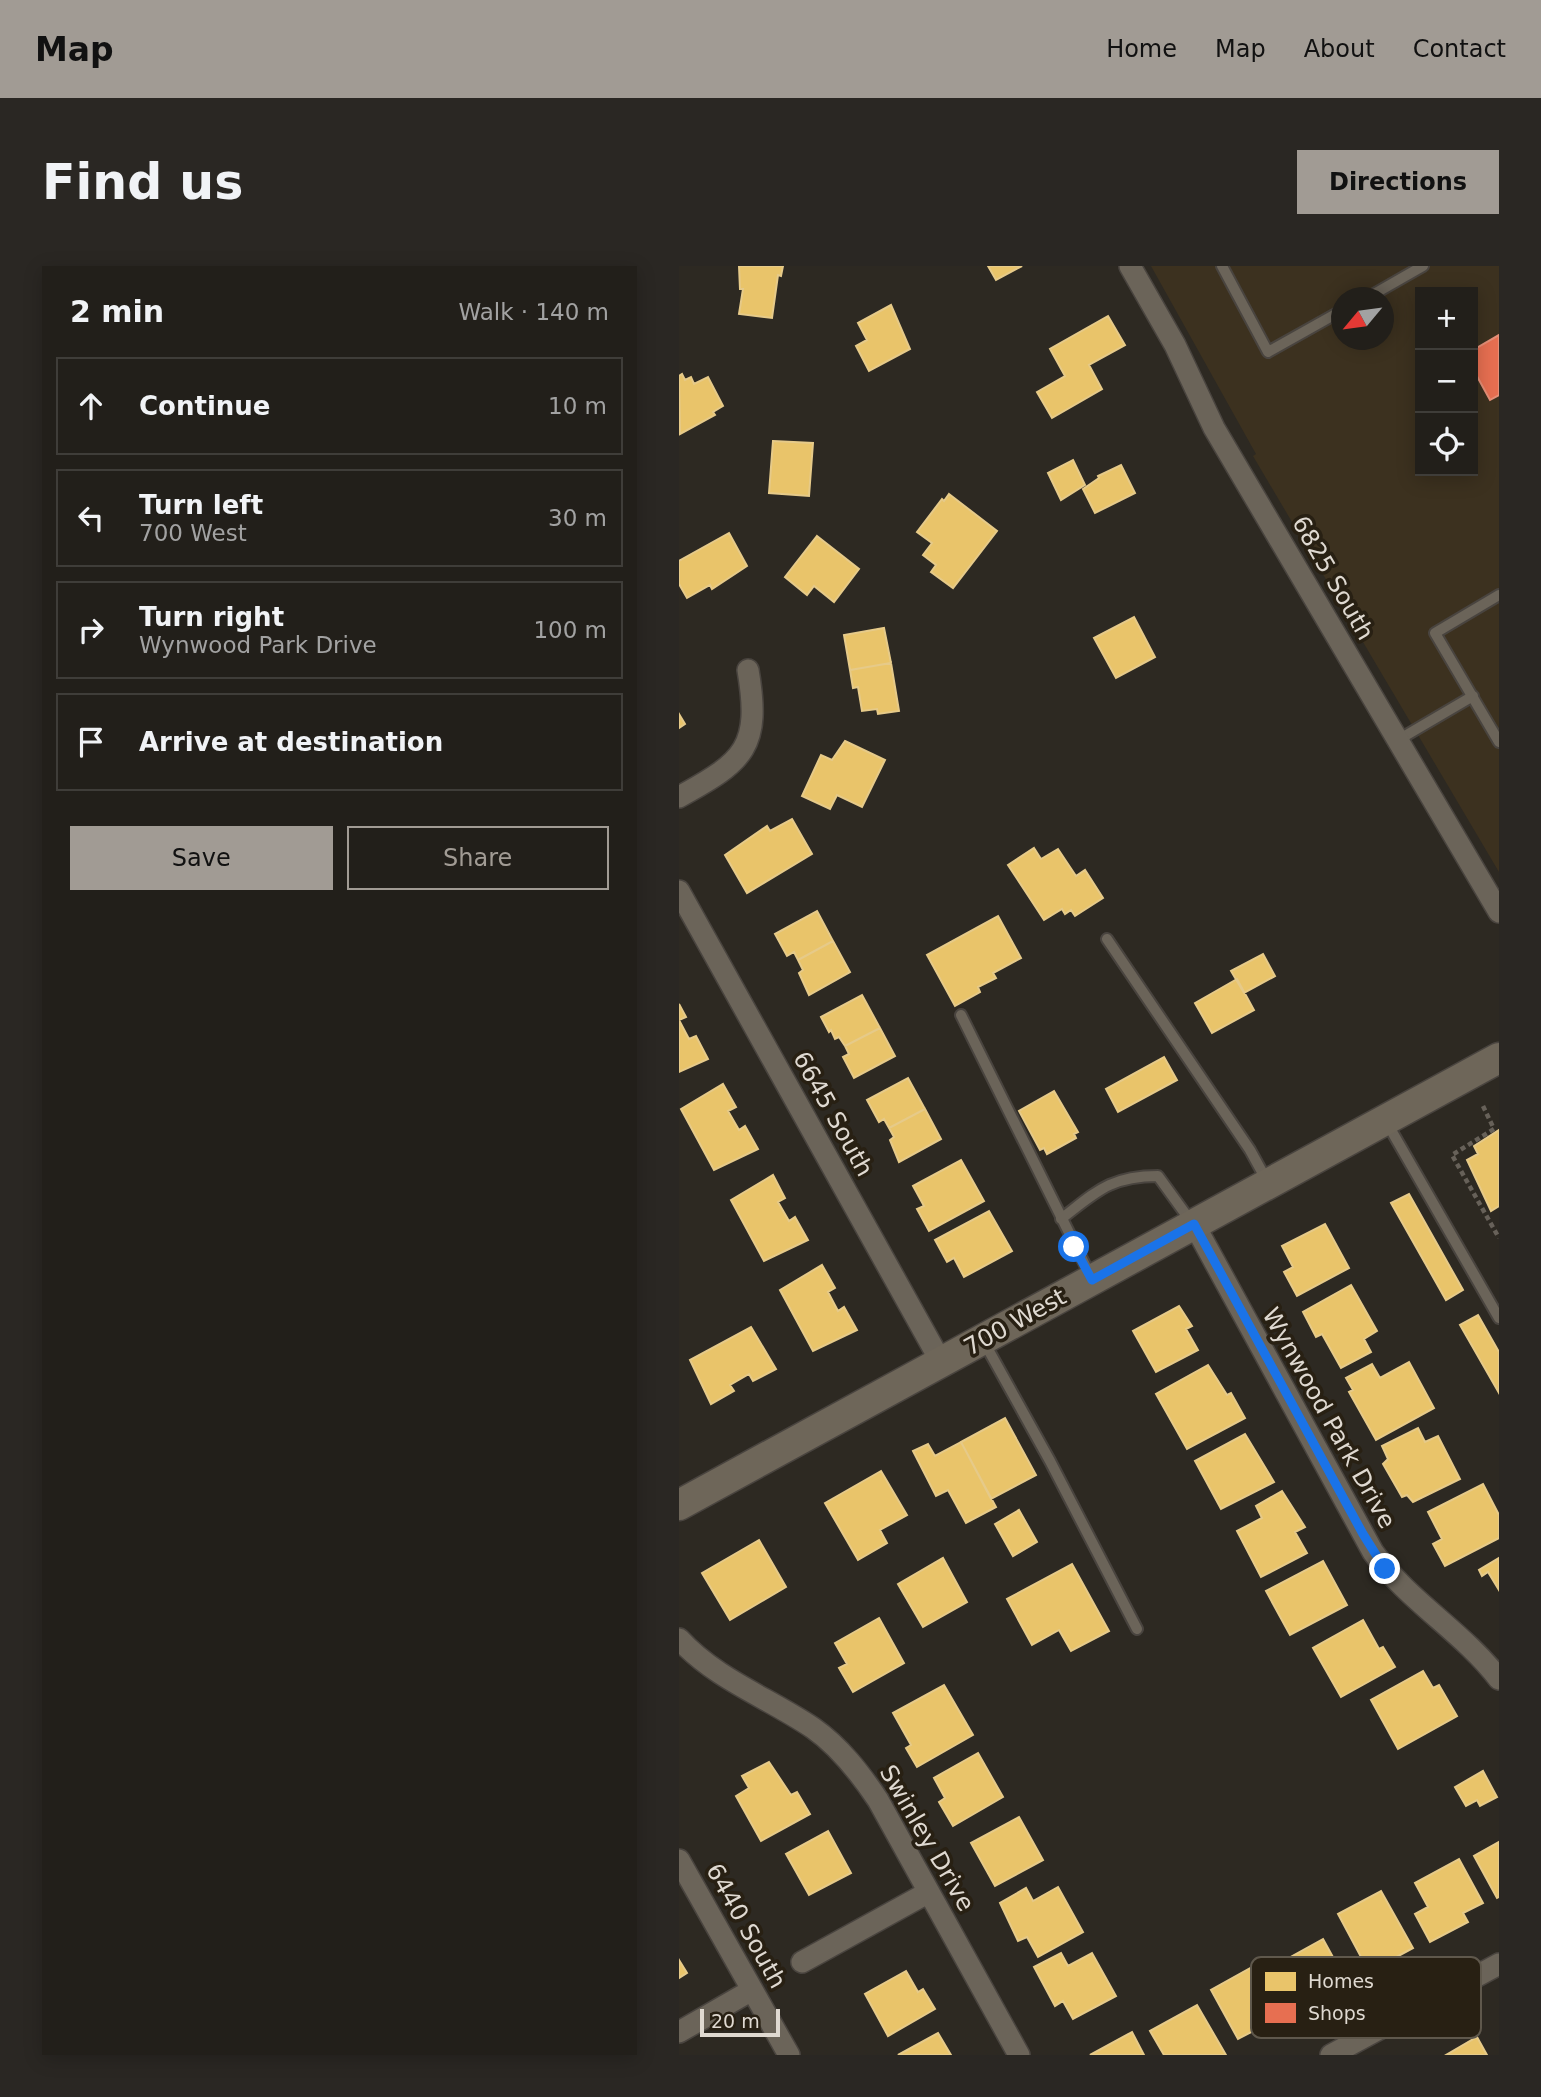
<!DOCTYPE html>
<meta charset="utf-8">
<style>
body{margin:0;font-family:"DejaVu Sans",sans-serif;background:#2a2723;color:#f1f3f6}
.controls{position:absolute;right:21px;top:21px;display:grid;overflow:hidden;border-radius:0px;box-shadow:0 4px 18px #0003}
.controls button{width:63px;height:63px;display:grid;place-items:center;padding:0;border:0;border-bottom:2px solid #3f3d39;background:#221f1a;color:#f1f3f6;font:35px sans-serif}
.compass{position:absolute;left:652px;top:21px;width:63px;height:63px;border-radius:50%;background:#221f1a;box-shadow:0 4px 18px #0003;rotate:241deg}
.scale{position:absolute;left:21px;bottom:18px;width:80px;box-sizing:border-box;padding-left:7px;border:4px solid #dfd9d1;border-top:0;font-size:19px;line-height:24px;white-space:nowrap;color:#dfd9d1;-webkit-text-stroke:5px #282013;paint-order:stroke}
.stop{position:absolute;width:21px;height:21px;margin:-16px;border:5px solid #1a73e8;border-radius:50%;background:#fff}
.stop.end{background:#1a73e8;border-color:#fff;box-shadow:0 2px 7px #0008}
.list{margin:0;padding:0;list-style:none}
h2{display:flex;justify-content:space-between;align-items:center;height:91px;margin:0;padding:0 28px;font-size:30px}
h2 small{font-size:23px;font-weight:400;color:#a2a2a2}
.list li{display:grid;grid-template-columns:46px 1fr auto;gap:21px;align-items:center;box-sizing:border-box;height:98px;margin:0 14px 14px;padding:0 14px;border:2px solid #3f3d39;border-radius:0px}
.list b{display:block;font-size:26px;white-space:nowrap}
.list p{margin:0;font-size:23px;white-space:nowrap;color:#a2a2a2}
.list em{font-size:23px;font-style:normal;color:#a2a2a2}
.actions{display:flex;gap:14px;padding:21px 28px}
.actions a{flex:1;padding:16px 0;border:2px solid #a19b94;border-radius:0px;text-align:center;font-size:24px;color:#a19b94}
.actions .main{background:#a19b94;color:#111}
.icon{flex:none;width:38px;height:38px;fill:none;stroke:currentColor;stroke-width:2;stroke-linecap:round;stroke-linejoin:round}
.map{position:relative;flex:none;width:820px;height:1789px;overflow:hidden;border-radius:0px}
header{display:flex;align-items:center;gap:42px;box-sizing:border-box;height:98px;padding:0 35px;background:#a19b94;color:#111}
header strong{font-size:33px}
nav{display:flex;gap:38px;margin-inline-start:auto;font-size:24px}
.intro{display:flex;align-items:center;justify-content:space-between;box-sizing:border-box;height:168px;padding:0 42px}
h1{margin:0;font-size:49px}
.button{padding:18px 32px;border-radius:0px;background:#a19b94;color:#111;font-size:24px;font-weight:700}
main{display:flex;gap:42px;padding:0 42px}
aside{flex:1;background:#221f1a;border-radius:0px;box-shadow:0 4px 18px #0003}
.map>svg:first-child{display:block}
.built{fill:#3c311f;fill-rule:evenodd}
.homes{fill:#e9c46a;stroke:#e6ca89;stroke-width:2}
.shops{fill:#e76f51;stroke:#e58f77;stroke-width:2}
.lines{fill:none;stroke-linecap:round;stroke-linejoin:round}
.service-casing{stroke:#49443f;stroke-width:14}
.minor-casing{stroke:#49443f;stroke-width:24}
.secondary-casing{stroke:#49443f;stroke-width:33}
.path{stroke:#676159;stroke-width:4.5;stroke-dasharray:5 3.5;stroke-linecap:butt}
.service{stroke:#6b6459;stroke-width:10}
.minor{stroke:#6b6459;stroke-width:21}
.secondary{stroke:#6e6659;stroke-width:30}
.route{stroke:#1a73e8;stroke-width:9}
.labels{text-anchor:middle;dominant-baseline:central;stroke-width:7;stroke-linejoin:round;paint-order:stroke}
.street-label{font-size:24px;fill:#dfd9d1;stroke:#282013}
.key{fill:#282013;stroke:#5f584c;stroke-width:2}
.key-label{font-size:19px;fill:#dfd9d1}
</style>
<header>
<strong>Map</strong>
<nav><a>Home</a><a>Map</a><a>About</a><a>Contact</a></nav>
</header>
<div class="intro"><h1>Find us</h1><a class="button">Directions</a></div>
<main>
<aside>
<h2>2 min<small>Walk · 140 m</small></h2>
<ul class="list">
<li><svg class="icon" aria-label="ahead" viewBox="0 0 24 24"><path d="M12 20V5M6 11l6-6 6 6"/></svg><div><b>Continue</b></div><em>10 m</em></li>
<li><svg class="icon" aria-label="left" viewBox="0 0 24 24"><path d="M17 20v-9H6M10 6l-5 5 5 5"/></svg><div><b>Turn left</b><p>700 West</p></div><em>30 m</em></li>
<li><svg class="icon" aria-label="right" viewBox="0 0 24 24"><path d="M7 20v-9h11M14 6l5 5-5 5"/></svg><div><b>Turn right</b><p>Wynwood Park Drive</p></div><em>100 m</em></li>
<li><svg class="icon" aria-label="arrive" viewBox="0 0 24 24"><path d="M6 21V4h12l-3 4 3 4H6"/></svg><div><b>Arrive at destination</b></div></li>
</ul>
<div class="actions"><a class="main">Save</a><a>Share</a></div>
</aside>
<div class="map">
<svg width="820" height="1789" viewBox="0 0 820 1789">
<rect width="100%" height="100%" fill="#2d2922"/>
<!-- built -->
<path class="built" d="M 472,0 L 820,0 L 820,606 L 574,190 L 577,188 ZM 741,26 L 794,26 L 794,205 L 741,205 ZM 662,32 L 704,32 L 704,74 L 662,74 Z"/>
<!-- homes -->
<path class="homes" d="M 60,0 L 104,0 L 102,10 L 99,9 L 93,52 L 60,48 L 64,23 L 61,23 Z
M 309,0 L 343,0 L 317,14 Z
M 212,39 L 231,83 L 190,105 L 177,80 L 188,74 L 179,57 Z
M 429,50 L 446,79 L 410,99 L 423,123 L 373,152 L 358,126 L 386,110 L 371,83 Z
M 3,108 L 6,114 L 12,111 L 15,118 L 29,111 L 44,140 L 34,146 L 36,149 L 1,168 L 0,110 Z
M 94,175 L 134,177 L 130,230 L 90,227 Z
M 394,194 L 406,219 L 382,234 L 369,207 Z
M 442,199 L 456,227 L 416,247 L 404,223 L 420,212 L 419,210 Z
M 270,228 L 318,265 L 274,322 L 252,306 L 257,299 L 244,289 L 253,277 L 238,266 L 263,233 L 265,235 Z
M 50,267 L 68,300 L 33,323 L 31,319 L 8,332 L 0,318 L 0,295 Z
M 138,270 L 180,303 L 155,336 L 135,320 L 128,329 L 106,311 Z
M 455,351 L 476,391 L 437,412 L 415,372 Z
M 205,362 L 212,397 L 171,404 L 165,369 Z
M 212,397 L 220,445 L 199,448 L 198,443 L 183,445 L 179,421 L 174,422 L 171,404 Z
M 0,448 L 6,458 L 0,462 Z
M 166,475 L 206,494 L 183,541 L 158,529 L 151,543 L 123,530 L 142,489 L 153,494 Z
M 113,553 L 133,588 L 68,627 L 46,589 L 88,560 L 91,565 Z
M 355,582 L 362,593 L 379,583 L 397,610 L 406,604 L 424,632 L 396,650 L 392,644 L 386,648 L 383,643 L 365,654 L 329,599 Z
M 138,645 L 154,675 L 119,694 L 115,686 L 108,690 L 96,668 Z
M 319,650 L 342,692 L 314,707 L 317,712 L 299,721 L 301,726 L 276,740 L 248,689 Z
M 154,675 L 171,706 L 130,729 L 120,707 L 124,704 L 119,694 Z
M 584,688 L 596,710 L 565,727 L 552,705 Z
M 558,713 L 575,744 L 533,767 L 516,737 Z
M 183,729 L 201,762 L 166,780 L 160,771 L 156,773 L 152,764 L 150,766 L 142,751 Z
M 0,738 L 7,751 L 0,754 L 10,773 L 17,770 L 29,793 L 0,806 Z
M 201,762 L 216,790 L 175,812 L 164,791 L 170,788 L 166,780 Z
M 485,791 L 498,814 L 439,846 L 427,823 Z
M 229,812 L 246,843 L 210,862 L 205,853 L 200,856 L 188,834 Z
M 44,818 L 57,841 L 49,845 L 60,864 L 66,860 L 79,883 L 35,904 L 2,843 Z
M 375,825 L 399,866 L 395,868 L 397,872 L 368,888 L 365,882 L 361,884 L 340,845 Z
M 246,843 L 262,873 L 220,896 L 211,874 L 215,871 L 210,862 Z
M 820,864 L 820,940 L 812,945 L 788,894 L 799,888 L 795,880 Z
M 282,894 L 305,935 L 250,965 L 238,943 L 245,940 L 234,920 Z
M 94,909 L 106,932 L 99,936 L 110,955 L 116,951 L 129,974 L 85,995 L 52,934 Z
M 730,928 L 784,1024 L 767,1034 L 712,937 Z
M 310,945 L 333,985 L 285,1011 L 275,992 L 268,996 L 256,974 Z
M 646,958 L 670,1002 L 618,1030 L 605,1006 L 614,1001 L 603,980 Z
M 143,999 L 156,1022 L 149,1026 L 159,1045 L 165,1041 L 178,1064 L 134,1085 L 101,1024 Z
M 672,1019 L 698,1065 L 685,1073 L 692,1086 L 662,1102 L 643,1068 L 637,1071 L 624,1046 Z
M 500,1040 L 513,1060 L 507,1063 L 519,1084 L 477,1106 L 454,1065 Z
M 799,1049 L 820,1086 L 820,1127 L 781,1059 Z
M 72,1061 L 97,1103 L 74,1115 L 70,1108 L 51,1119 L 55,1125 L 32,1138 L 11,1094 Z
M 730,1096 L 755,1142 L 697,1174 L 670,1126 L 674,1124 L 667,1112 L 693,1098 L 701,1112 Z
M 529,1099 L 548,1129 L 552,1127 L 566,1152 L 508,1183 L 477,1128 Z
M 326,1152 L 357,1209 L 312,1233 L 282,1176 Z
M 739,1162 L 746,1176 L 759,1170 L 781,1213 L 734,1236 L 728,1229 L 723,1231 L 704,1198 L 709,1193 L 703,1180 Z
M 566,1168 L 595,1216 L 542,1243 L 516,1195 Z
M 282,1176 L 317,1241 L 287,1257 L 269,1224 L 257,1230 L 234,1185 L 249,1178 L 256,1190 Z
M 202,1205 L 228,1249 L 201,1264 L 208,1277 L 179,1294 L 146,1237 Z
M 804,1218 L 820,1249 L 820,1272 L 766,1300 L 754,1278 L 763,1273 L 749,1246 Z
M 603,1225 L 626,1261 L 616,1266 L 628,1287 L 582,1311 L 558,1265 L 583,1252 L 577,1240 Z
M 340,1244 L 358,1276 L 334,1290 L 316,1258 Z
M 80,1274 L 107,1321 L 51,1354 L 23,1307 Z
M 264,1292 L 288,1336 L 244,1361 L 219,1318 Z
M 820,1292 L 820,1324 L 809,1306 L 803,1310 L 800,1304 Z
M 644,1295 L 668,1339 L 611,1369 L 587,1325 Z
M 393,1298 L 430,1365 L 392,1385 L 380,1364 L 353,1379 L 328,1333 Z
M 200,1352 L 225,1397 L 174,1426 L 160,1402 L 168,1398 L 156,1377 Z
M 684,1354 L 700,1383 L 704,1381 L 716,1401 L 662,1431 L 634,1382 Z
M 744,1405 L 754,1422 L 760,1419 L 778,1450 L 719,1483 L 692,1434 Z
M 265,1419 L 294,1469 L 238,1501 L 227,1482 L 232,1479 L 214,1447 Z
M 299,1487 L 324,1531 L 274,1560 L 260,1536 L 266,1532 L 255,1512 Z
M 90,1496 L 112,1529 L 118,1526 L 131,1548 L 82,1575 L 57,1530 L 70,1522 L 63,1510 Z
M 804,1505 L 818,1531 L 801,1540 L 798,1534 L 787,1540 L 776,1521 Z
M 340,1551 L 364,1594 L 316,1620 L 292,1577 Z
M 149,1565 L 172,1607 L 130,1629 L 107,1588 Z
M 820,1576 L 820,1631 L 818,1632 L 795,1590 Z
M 780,1593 L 804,1637 L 784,1647 L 789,1656 L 751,1676 L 736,1648 L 749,1641 L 736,1617 Z
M 379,1621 L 404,1666 L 359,1691 L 348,1671 L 339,1675 L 321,1637 L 347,1622 L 354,1635 Z
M 702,1625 L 734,1682 L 690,1706 L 659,1648 Z
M 644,1673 L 671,1722 L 650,1733 L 647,1727 L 625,1739 L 601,1697 Z
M 382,1687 L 389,1700 L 413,1687 L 437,1730 L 394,1753 L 384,1735 L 376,1740 L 355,1701 Z
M 0,1694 L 8,1707 L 0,1712 Z
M 582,1696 L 613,1751 L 583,1768 L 580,1762 L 559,1773 L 532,1724 Z
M 227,1705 L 239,1726 L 244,1723 L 256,1743 L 209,1770 L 186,1728 Z
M 518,1739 L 547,1789 L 485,1789 L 471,1765 Z
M 453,1766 L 465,1789 L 411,1789 Z
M 259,1767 L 272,1789 L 219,1789 Z
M 798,1771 L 808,1789 L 767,1789 Z"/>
<!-- shops -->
<path class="shops" d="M 820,69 L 820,129 L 811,134 L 794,103 L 794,84 Z"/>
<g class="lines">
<defs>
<path id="service" d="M 543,0 L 589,86 L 662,45
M 688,32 L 744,0
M 820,329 L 756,367 L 820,476
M 719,474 L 794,430
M 428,673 L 571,884 L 588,915
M 282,749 L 412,1011
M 708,857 L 820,1052
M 382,953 C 417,926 431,910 479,910 L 513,957
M 305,1076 L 371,1195 L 458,1363"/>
<path id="minor" d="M 451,0 L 496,79 L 535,162 L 820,646
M 0,531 C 66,495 82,481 69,404
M 0,625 L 262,1096
M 515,958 L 694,1286 C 730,1336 783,1365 820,1413
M 0,1373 C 38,1414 88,1431 134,1462 C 161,1481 181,1507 199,1534 L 340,1789
M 0,1594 L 110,1789
M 123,1696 L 250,1626
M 0,1766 L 73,1724
M 652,1789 L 820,1698"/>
<path id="secondary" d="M 0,1239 L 820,792"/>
</defs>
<!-- service casing -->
<use href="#service" class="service-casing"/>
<!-- minor casing -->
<use href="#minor" class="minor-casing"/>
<!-- secondary casing -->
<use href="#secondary" class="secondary-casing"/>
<!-- path -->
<path class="path" d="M 804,840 L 815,863 L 773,889 L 820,972"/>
<!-- service -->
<use href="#service" class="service"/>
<!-- minor -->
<use href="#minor" class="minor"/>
<!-- secondary -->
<use href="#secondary" class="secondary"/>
</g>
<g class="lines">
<!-- route -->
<path class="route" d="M 395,981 L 413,1014 L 515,958 L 684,1268 L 706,1303"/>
</g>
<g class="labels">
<!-- street labels -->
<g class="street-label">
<text transform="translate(654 312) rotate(60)">6825 South</text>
<text transform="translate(154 848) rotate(61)">6645 South</text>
<text transform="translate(336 1056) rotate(-29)">700 West</text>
<text transform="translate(650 1152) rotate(61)">Wynwood Park Drive</text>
<text transform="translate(248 1572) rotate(60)">Swinley Drive</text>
<text transform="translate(67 1660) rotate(61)">6440 South</text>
</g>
</g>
<!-- legend -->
<rect x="572" y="1691" width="230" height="81" rx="10" class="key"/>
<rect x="586" y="1706" width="31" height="19" fill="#e9c46a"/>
<rect x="586" y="1737" width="31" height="20" fill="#e76f51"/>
<g class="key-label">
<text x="629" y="1722">Homes</text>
<text x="629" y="1754">Shops</text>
</g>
</svg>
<div class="controls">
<button>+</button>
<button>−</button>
<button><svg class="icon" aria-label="locate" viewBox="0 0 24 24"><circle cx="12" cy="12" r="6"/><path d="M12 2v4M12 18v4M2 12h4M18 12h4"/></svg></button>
</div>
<svg class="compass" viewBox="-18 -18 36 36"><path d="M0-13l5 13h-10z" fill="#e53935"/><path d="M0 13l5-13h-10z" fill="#a2a2a2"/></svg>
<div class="scale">20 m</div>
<div class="stop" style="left:395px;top:981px"></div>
<div class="stop end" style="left:706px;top:1303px"></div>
</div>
</main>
